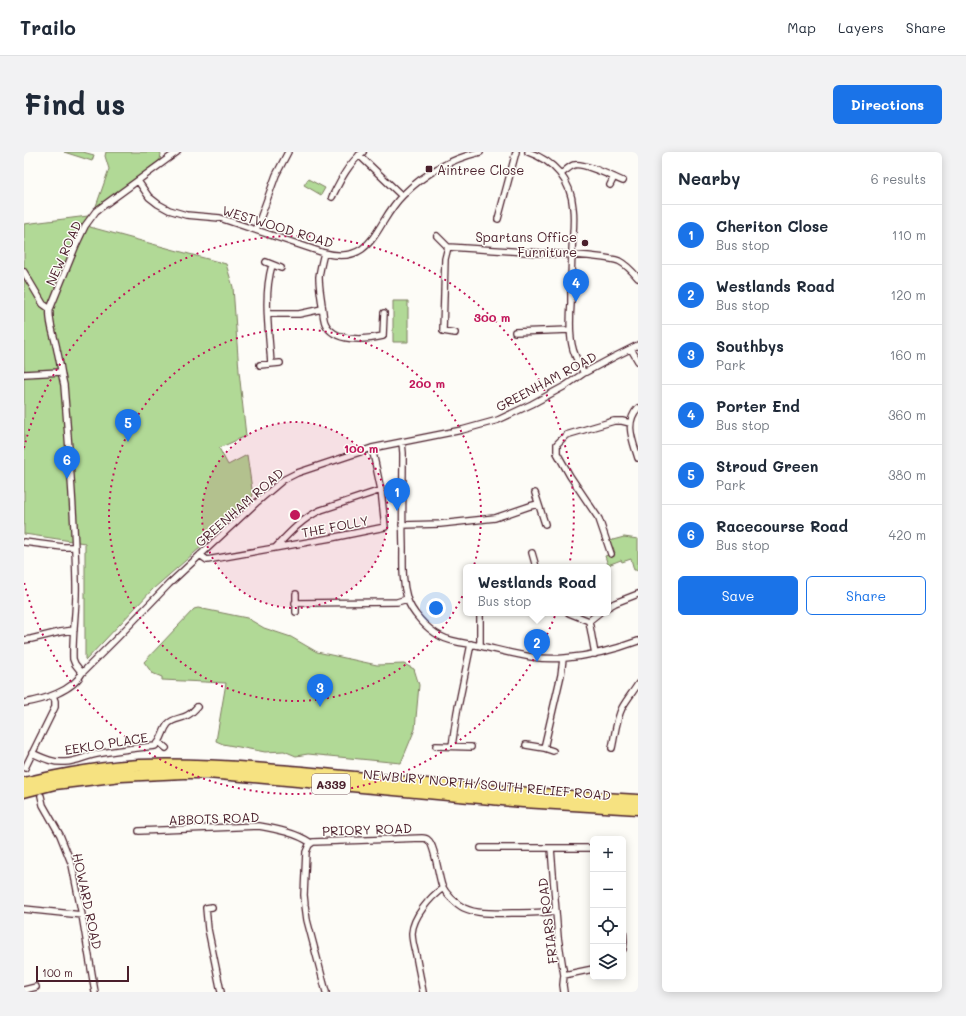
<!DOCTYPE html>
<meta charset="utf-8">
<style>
body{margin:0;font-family:Mali,sans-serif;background:#f2f2f3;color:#1f2937}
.controls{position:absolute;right:12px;bottom:12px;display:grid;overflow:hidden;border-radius:6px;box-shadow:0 2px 10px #0003}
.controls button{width:36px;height:36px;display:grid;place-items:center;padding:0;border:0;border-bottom:1px solid #e0e1e3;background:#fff;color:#1f2937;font:20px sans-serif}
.scale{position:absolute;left:12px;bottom:10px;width:93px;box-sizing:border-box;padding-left:4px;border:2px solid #4a1f2b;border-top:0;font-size:11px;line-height:14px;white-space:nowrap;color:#4a1f2b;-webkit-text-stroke:3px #fdfcf7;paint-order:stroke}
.you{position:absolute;left:412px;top:456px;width:14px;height:14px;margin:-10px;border:3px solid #fff;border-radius:50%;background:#1a73e8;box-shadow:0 0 0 6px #1a73e833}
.badge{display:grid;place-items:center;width:26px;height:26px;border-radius:50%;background:#1a73e8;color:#fff;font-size:13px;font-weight:700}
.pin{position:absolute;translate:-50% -33px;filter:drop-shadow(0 1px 2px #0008)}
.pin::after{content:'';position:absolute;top:21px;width:14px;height:12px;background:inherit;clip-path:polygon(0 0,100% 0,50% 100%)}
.popup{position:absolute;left:439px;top:412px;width:148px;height:52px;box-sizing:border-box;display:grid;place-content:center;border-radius:6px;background:#fff;filter:drop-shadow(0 1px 3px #0005);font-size:13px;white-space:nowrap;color:#747a83}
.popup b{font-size:15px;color:#1f2937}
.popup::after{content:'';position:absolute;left:50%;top:100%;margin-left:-8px;border:8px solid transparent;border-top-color:#fff}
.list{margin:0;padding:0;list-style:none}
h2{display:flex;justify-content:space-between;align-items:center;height:52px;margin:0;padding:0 16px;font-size:17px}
h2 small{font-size:13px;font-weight:400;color:#747a83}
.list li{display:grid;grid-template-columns:26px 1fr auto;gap:12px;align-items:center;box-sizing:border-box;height:60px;padding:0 16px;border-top:1px solid #e0e1e3}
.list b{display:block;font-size:15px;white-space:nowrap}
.list p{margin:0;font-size:13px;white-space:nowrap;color:#747a83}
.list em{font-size:13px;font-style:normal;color:#747a83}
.actions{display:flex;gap:8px;padding:12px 16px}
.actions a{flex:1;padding:9px 0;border:1px solid #1a73e8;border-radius:6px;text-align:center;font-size:14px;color:#1a73e8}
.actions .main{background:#1a73e8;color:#fff}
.icon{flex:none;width:22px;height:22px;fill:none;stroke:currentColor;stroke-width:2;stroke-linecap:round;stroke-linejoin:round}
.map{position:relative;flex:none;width:614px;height:840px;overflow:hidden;border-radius:6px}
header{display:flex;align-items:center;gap:24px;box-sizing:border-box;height:56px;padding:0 20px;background:#fff;border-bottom:1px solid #e0e1e3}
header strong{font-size:19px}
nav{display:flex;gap:22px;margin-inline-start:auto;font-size:14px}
.intro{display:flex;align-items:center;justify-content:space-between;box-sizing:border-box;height:96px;padding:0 24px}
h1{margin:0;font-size:28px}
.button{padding:10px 18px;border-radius:6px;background:#1a73e8;color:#fff;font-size:14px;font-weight:700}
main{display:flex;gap:24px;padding:0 24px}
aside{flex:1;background:#fff;border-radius:6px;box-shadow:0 2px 10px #0003}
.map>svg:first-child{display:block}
.green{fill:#b1d996;stroke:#7e7c60}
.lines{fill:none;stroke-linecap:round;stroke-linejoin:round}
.street-casing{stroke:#4a1f2b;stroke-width:8}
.highway-casing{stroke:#4a1f2b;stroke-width:13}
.street{stroke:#fdfcf7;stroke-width:5.5}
.highway{stroke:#f6e281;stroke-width:10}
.ring{fill:none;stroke:#c2185b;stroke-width:2;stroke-dasharray:2 4}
.poi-dot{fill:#4a1f2b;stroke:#fdfcf7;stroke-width:1.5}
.labels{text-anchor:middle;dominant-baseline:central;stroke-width:3;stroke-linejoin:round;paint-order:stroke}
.shield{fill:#fdfcf7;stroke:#806168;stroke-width:1}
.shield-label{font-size:12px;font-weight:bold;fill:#4a1f2b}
.poi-label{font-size:13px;fill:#4a1f2b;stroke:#fdfcf7;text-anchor:start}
.street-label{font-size:13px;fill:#4a1f2b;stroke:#fdfcf7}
.centre{fill:#c2185b;stroke:#fdfcf7;stroke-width:2}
.ring-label{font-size:12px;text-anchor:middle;font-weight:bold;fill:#c2185b;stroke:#fdfcf7;stroke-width:3;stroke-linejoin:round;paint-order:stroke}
</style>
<header>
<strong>Trailo</strong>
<nav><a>Map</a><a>Layers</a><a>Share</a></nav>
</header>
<div class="intro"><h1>Find us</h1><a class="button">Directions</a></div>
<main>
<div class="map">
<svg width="614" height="840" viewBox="0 0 614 840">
<rect width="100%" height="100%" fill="#fdfcf7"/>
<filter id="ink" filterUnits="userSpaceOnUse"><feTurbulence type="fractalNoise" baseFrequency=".025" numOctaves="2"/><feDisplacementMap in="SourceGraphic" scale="8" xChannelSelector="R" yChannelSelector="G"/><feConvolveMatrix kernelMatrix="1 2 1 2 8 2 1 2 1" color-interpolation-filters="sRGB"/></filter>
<g filter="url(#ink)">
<!-- green -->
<path class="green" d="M 40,0 L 59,0 L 70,3 L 68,9 Z
M 82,0 L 136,0 L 137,2 L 136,8 L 71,57 L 85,17 L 81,4 Z
M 284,27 L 301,36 L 297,43 L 280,33 Z
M 64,64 L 66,75 L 202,112 L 209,135 L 215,219 L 222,284 L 195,296 L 204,313 L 223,303 L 229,344 L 185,388 L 129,437 L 62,508 L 61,507 L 61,391 L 0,382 L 0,225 L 1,225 L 0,211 L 0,72 Z
M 369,149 L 384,149 L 384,190 L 369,190 Z
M 600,385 L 614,387 L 614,419 L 612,418 L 610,418 L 607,407 L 598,410 L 597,408 L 584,413 L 581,404 L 591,401 L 589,395 L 587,396 L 585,389 Z
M 174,456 L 223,466 L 240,476 L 267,485 L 293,500 L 353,513 L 380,512 L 390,517 L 395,533 L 391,577 L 377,611 L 284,602 L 272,604 L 260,599 L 241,600 L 199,592 L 192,589 L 202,531 L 138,528 L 138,525 L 128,521 L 120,510 L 170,457 Z"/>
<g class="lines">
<defs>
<path id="street" d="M 504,0 C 530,9 547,28 549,56 C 551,71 548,87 548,102 C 547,118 547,134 547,151 C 546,165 545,179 548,193 C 550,204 555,212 560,221
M 335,3 L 378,44
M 537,22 C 541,19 546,14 550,13 C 559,10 589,25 599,29
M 114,29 L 125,45 L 134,52 L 145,58 L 162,63 L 196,66 L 300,101 C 351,114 351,70 379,43 C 400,22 427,7 456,0
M 586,33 L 590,25
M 308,45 C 316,29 324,12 339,0
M 474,67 L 492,0
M 232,78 L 252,23 L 264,0
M 413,84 L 424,95
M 300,101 C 298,109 296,117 295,125 C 295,135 297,144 298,153 C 299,158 299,166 301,171 C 310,191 342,188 359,184 L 360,161
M 242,110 L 257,116
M 0,120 L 19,152 L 26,157
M 244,162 L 275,162 L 298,157
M 491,180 L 546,178
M 431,181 L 419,179 L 421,107 L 424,95 L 564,104 C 572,105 588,106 595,109 C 603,113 609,120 614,126
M 607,197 L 614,209
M 247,212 C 245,179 239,145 248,113
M 236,213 L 256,211
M 0,222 L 37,220
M 614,256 C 600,271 609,289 614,306
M 378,290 L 379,301 C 379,332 378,363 379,395 C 379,412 378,429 383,446 C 387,460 403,477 416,484 C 428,491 443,491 457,494 C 484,500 512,509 541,506 C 566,504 590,498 614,489
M 511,341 L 521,372
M 378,373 L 416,372 L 471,366 L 506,354 L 514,352
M 0,390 L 39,395 L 51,395
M 252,395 C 265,381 279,366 297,358 L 357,338
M 508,401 L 512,415
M 587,402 L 575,367 L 546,324 L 533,301 L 533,292 L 542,283 L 590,269 L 598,269 L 606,271
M 176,403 L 183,408 L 307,386 L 361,375 L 357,338 L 348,296
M 271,451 L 373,450 L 383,447
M 584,455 L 591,451 L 614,442
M 272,460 L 272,442
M 456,461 L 456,494
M 545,461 L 565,469 L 571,502
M 565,469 L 575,461
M 0,488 L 7,487 L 36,480 L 50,478
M 58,521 L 51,512 L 49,507 C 48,481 53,456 52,431 C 51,364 45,298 40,233 C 37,221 36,209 33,198 C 31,185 24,170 26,157 L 52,93 L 61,74 L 72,59 L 153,0
M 0,551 C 19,548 49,539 58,521 L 93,486 L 145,432 L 232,351 L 259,328 L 273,321 L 348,296 L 438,278 L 474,268 L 508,252 L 541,234 L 560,221 L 590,205 L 614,193
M 135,590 L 142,596
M 502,593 L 520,596 L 529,599
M 412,594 L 447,595
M 428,594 L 433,560 L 447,492
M 520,596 L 537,523 L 539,507
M 588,596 C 591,583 592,568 598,556 C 603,547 609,540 614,532
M 8,601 C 19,606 29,611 41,610 C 52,610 62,604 73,602 C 93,598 112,596 131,594 C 139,588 138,579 144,572 C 149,566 158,567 164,563 C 168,561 170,558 173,555
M 1,616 L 31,555 L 31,549 L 29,544
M 17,644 L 19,653 L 36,683 L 48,713 L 58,763 L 71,840
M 115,679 L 235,674 C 252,677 273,681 287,691
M 457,696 L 569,696
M 527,696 L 534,785 L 540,823 L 539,833 L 540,840
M 188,755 L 182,756 L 184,777 L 197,840
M 0,757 L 58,763
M 599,777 L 600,790 L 599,797
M 540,823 L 569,817
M 0,838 L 12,835
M 302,840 L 283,768 L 281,753 L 280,743 L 282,700 L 285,693 L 289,690 L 398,686 C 401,686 402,686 404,688 C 411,693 414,723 418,734 C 422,742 432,752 440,756 C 455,763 473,761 488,761 C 503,761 517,761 531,759
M 399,840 C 397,828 394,815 392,803 C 390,796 388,789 388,781 C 389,765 406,745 419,736"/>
<path id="highway" d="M 0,631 C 38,622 77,615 116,613 C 162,611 207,614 253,618 C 296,621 339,626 382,630 C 459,638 537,644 614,648
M 0,640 L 31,632 L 97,624 L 160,621 L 183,621 L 230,625 L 499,650 L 614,657"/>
</defs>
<!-- street casing -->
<use href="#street" class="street-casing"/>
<!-- highway casing -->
<use href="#highway" class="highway-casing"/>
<!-- street -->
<use href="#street" class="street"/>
<!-- highway -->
<use href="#highway" class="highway"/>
</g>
</g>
<!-- distance rings -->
<circle cx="271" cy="363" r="93" fill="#c2185b" fill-opacity=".12"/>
<g class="ring">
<circle cx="271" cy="363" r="93"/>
<circle cx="271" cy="363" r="186"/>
<path d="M0 296A279 279 0 1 1 0 430"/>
</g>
<!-- markers -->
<g class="poi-dot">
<rect x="401" y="13" width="8" height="8" rx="2"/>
<circle cx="561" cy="91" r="4"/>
</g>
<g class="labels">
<!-- shield labels -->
<rect class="shield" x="288" y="622" width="38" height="20" rx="3"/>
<g class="shield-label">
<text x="307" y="632">A339</text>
</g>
<!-- poi labels -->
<g class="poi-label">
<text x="413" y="17">Aintree Close</text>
<text x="553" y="84" text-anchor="end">Spartans Office<tspan x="553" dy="15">Furniture</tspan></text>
</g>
<!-- street labels -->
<g class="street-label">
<text transform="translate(254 74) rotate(17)">WESTWOOD ROAD</text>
<text transform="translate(39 101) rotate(-66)">NEW ROAD</text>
<text transform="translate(522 229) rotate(-28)">GREENHAM ROAD</text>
<text transform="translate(215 355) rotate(-41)">GREENHAM ROAD</text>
<text transform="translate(311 374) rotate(-11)">THE FOLLY</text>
<text transform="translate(82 591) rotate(-9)">EEKLO PLACE</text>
<text transform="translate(463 632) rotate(5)">NEWBURY NORTH/SOUTH RELIEF ROAD</text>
<text transform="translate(190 666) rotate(-2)">ABBOTS ROAD</text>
<text transform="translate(343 677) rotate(-2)">PRIORY ROAD</text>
<text transform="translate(64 749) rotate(78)">HOWARD ROAD</text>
<text transform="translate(523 769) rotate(-97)">FRIARS ROAD</text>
</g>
</g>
<circle cx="271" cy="363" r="6" class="centre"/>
<g class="ring-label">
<text x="468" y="170">300 m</text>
<text x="403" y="236">200 m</text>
<text x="337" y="301">100 m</text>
</g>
</svg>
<div class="controls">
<button>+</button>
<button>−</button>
<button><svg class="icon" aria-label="locate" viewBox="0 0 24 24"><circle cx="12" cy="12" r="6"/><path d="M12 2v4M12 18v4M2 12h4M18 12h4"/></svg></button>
<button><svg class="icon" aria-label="layers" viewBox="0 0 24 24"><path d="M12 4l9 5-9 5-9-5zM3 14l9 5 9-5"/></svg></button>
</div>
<div class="scale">100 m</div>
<div class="you"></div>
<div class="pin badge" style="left:373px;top:359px">1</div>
<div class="pin badge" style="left:513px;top:510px">2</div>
<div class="popup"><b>Westlands Road</b>Bus stop</div>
<div class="pin badge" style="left:296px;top:555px">3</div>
<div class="pin badge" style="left:552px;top:150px">4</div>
<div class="pin badge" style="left:104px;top:290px">5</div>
<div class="pin badge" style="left:43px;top:327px">6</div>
</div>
<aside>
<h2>Nearby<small>6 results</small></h2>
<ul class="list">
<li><span class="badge">1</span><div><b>Cheriton Close</b><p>Bus stop</p></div><em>110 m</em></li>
<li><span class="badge">2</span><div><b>Westlands Road</b><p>Bus stop</p></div><em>120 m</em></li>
<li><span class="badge">3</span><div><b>Southbys</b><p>Park</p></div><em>160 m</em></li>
<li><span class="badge">4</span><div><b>Porter End</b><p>Bus stop</p></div><em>360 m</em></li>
<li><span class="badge">5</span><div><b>Stroud Green</b><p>Park</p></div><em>380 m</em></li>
<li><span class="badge">6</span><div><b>Racecourse Road</b><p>Bus stop</p></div><em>420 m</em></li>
</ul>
<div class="actions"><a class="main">Save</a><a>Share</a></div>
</aside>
</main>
